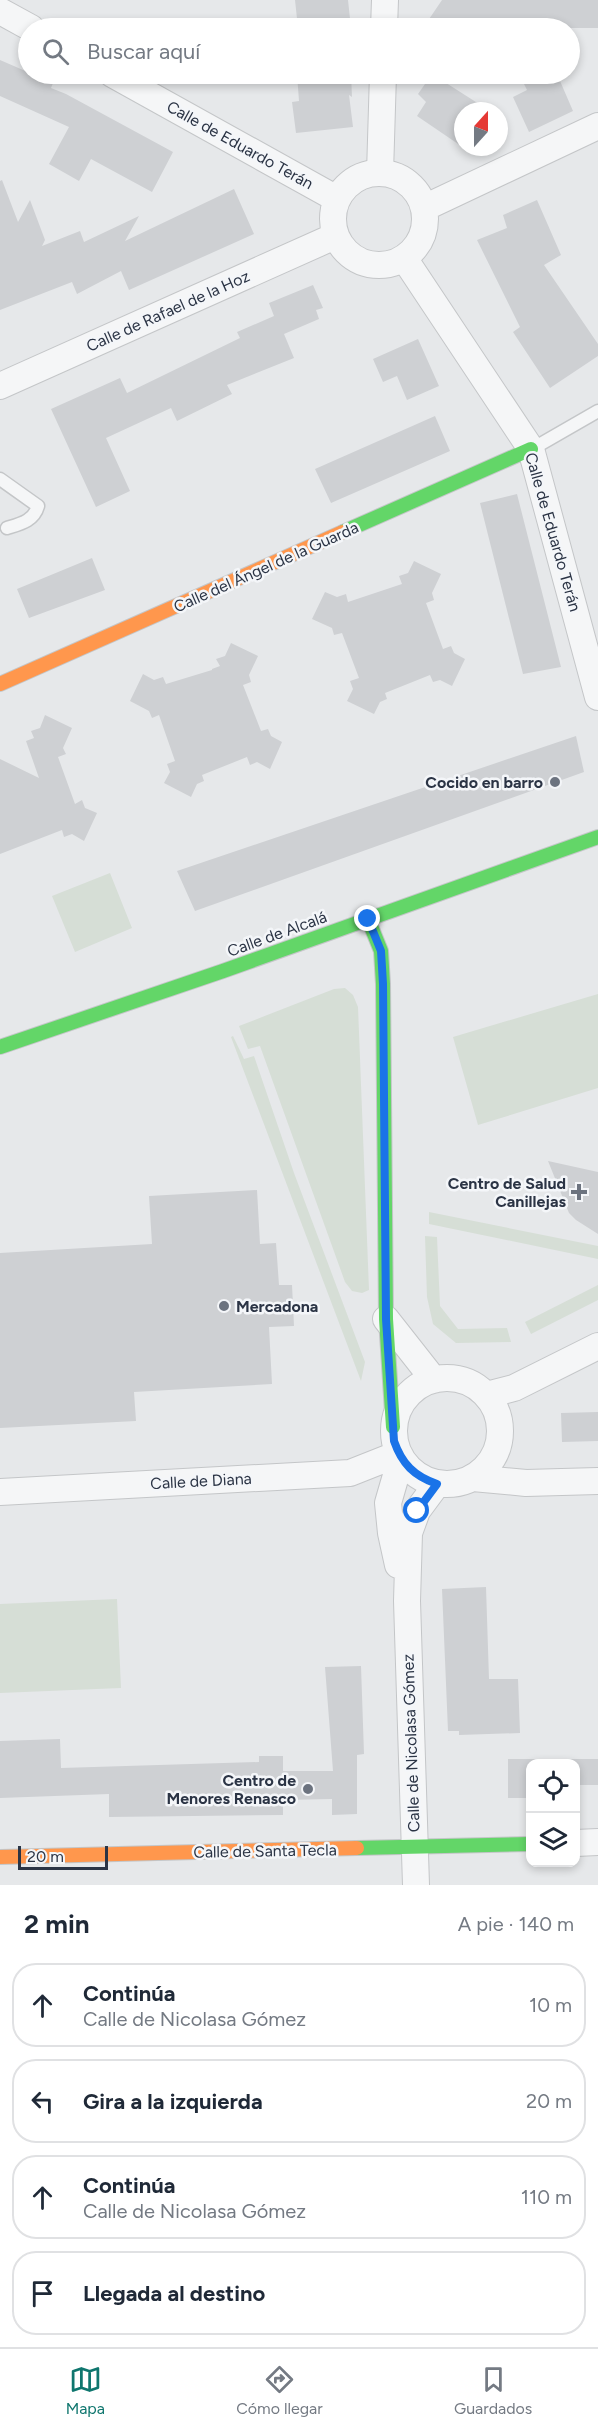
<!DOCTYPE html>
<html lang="es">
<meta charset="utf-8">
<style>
body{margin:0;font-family:Figtree,sans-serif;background:#f6f6f7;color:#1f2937}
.controls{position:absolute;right:18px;bottom:18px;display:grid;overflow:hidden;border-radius:12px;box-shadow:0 3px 9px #0003}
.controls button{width:54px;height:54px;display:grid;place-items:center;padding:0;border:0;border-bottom:2px solid #e0e1e3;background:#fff;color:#1f2937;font:30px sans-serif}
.compass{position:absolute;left:454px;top:102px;width:54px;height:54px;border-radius:50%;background:#fff;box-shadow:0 3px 9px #0003;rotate:21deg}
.scale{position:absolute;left:18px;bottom:15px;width:90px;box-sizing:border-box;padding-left:6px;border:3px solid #2b3445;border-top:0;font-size:16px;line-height:21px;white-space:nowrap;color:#2b3445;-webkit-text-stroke:4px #f4f6f9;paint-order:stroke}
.stop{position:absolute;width:18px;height:18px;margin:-14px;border:4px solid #1a73e8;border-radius:50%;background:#fff}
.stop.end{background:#1a73e8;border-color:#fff;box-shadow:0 2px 6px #0008}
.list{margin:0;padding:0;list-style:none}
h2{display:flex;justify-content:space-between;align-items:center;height:78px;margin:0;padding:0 24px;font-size:26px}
h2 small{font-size:20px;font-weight:400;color:#747a83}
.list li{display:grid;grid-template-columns:39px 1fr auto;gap:18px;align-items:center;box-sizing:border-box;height:84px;margin:0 12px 12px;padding:0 12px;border:2px solid #e0e1e3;border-radius:24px}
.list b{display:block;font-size:22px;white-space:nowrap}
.list p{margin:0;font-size:20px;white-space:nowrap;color:#747a83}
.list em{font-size:20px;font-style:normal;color:#747a83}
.icon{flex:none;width:33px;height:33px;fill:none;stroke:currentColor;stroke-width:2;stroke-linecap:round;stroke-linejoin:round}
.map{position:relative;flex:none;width:598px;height:1885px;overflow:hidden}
.search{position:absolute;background:#fff;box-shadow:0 3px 9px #0003;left:18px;right:18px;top:18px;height:66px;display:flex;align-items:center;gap:15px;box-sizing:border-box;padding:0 21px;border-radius:33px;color:#747a83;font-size:22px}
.sheet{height:462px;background:#fff}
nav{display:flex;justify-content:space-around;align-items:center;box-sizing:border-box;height:84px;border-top:2px solid #e0e1e3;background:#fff;font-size:16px;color:#747a83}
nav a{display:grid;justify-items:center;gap:3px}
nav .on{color:#0f766e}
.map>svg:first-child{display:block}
.green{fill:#d6ded6}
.building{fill:#ced0d3}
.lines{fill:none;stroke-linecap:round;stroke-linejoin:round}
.lane-casing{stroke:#c4c6c8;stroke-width:15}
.street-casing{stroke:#c4c6c8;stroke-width:28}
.fast-casing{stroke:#c4c6c8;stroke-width:16}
.slow-casing{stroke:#c4c6c8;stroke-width:16}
.lane{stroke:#f5f6f7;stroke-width:12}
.street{stroke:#f5f6f7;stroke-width:26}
.fast{stroke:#63d668;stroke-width:14}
.slow{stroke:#ff974d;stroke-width:14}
.route{stroke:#1a73e8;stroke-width:8}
.poi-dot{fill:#6c737f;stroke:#f4f6f9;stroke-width:2}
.labels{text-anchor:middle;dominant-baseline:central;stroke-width:5;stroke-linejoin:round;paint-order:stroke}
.street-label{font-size:16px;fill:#2b3445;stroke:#f4f6f9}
.poi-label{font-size:16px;font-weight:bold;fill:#2b3445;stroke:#f4f6f9;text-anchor:end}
</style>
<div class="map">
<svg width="598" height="1885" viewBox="0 0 598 1885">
<rect width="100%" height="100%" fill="#e6e8ea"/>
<!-- green -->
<path class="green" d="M 110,873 L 132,928 L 75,952 L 52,896 Z
M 345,988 L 353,995 L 358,1007 L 369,1290 L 362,1293 L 352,1291 L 345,1282 L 260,1046 L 248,1049 L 239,1026 L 334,989 Z
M 598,994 L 598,1088 L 478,1125 L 453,1037 Z
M 233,1036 L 244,1059 L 254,1056 L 294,1173 L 365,1362 L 361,1381 L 231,1037 Z
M 429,1212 L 598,1246 L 598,1259 L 429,1224 Z
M 425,1236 L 437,1237 L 440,1306 L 458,1329 L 507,1328 L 511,1342 L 456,1343 L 433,1324 L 427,1297 Z
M 598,1285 L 598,1300 L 531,1334 L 525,1322 Z
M 117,1599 L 121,1688 L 0,1693 L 0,1604 Z"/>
<!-- building -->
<path class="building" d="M 295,0 L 348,0 L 351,28 L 298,28 Z
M 442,0 L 598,0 L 598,28 L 498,28 L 493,18 L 486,28 L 423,28 Z
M 0,60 L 53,83 L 51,88 L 66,94 L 173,152 L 152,192 L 91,159 L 79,181 L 49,164 L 69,127 L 0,96 Z
M 297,74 L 351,74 L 352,97 L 349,95 L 353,127 L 296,133 L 292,102 L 299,101 Z
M 432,74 L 490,111 L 463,111 L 464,148 L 417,116 L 426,102 L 418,94 Z
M 519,74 L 557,74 L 573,111 L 529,132 L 513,97 L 527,90 Z
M 2,180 L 18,222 L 30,200 L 45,240 L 42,246 L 80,231 L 84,242 L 139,216 L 125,241 L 234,189 L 254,234 L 129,290 L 121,271 L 77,294 L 72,282 L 0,310 L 0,181 Z
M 537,200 L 561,255 L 544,265 L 598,344 L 598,356 L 550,388 L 513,332 L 520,327 L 477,240 L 507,228 L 503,215 Z
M 313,285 L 323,308 L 316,310 L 319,319 L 284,334 L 294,358 L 227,385 L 232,394 L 177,421 L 171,408 L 106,438 L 130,491 L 96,507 L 51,409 L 120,378 L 127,393 L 240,338 L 237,332 L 274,316 L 269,303 Z
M 418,339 L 439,386 L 407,400 L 397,376 L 383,382 L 373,359 Z
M 435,416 L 450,451 L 331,503 L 315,469 Z
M 517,494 L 561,667 L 523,674 L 480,503 Z
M 92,558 L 105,590 L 29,618 L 17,589 Z
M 414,561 L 441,574 L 432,593 L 434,600 L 426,603 L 443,649 L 451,646 L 454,653 L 465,659 L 452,686 L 440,680 L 433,682 L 430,675 L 385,693 L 387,699 L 380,702 L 374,714 L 347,701 L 353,689 L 350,681 L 359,678 L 342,633 L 334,635 L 332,628 L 312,619 L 325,592 L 337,597 L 346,594 L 348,602 L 402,584 L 399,576 L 408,573 Z
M 231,643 L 258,656 L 249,675 L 251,682 L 243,685 L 261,731 L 268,729 L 271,736 L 282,742 L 270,769 L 257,762 L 250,765 L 247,757 L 202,775 L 204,781 L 197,784 L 191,797 L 164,783 L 170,772 L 167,764 L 175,761 L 159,715 L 152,718 L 149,711 L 130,701 L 143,674 L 154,680 L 163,677 L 166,684 L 212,670 L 212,669 L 220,666 L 216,659 L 225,656 Z
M 45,715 L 72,728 L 63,748 L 66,754 L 58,757 L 75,804 L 82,800 L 85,808 L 97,813 L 84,841 L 72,834 L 64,837 L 62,830 L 0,854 L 0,759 L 39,778 L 26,741 L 34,738 L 31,731 L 40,728 Z
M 576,736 L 584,772 L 195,911 L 177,871 Z
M 548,1161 L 598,1172 L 598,1234 L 576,1220 L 569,1213 Z
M 257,1190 L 260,1244 L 276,1243 L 279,1285 L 292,1285 L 294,1326 L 269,1327 L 272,1384 L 134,1392 L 136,1421 L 0,1428 L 0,1253 L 152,1244 L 149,1196 Z
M 598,1412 L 598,1441 L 562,1442 L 561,1413 Z
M 486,1587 L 489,1679 L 518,1679 L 520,1733 L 459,1735 L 459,1731 L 448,1731 L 442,1589 Z
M 361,1666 L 364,1754 L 357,1755 L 357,1814 L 332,1815 L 332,1799 L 283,1800 L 283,1815 L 109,1817 L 109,1794 L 0,1798 L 0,1741 L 60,1739 L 61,1768 L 259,1762 L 259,1756 L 283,1756 L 283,1771 L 333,1771 L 325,1667 Z
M 508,1759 L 598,1759 L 598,1785 L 580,1785 L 580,1797 L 576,1797 L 576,1764 L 531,1764 L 531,1798 L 508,1798 Z"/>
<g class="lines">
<defs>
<path id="lane" d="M 532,449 L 598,411
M 0,479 L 38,506 C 34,521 20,524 7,528"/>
<path id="street" d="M 0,11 L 31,28
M 384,28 L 385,0
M 112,74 L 337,199
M333 219a46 46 0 1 1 92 0a46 46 0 1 1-92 0Z
M 380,173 L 383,74
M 424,208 L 598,126
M 404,258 L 531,449 L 598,697
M 0,386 L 335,236
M 386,1319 L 434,1380
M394 1431a53 53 0 1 1 106 0a53 53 0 1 1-106 0Z
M 486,1395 L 514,1388 L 598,1346
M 473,1478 L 526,1483 L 598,1481
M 0,1492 L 350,1473 L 398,1454
M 398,1565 L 391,1533 L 388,1503 L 401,1458
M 576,1843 L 598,1842
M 416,1885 L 407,1601 L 409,1533 L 417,1511 L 437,1484"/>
<path id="fast" d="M 343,532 L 531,449
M 368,919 L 381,951 L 383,984 L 386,1319 L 393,1427
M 0,1047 L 223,971 L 598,837
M 357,1848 L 530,1844"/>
<path id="slow" d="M 0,684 L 343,532
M 0,1857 L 357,1848"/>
</defs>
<!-- lane casing -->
<use href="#lane" class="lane-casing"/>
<!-- street casing -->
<use href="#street" class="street-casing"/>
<!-- fast casing -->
<use href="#fast" class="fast-casing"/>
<!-- slow casing -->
<use href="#slow" class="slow-casing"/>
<!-- lane -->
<use href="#lane" class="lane"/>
<!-- street -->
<use href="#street" class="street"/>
<!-- fast -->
<use href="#fast" class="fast"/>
<!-- slow -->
<use href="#slow" class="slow"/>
</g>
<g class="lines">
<!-- route -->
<path class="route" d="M 368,919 L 381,951 L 383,984 L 386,1319 L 394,1441 C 402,1464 414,1476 437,1484 L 417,1511"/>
</g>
<!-- markers -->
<g class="poi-dot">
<circle cx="555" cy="782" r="6"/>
<path d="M576 1183h6v6h6v6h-6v6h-6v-6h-6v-6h6z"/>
<circle cx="224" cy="1306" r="6"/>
<circle cx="308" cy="1789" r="6"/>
</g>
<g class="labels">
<!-- street labels -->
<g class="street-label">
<text transform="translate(240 145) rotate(29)">Calle de Eduardo Terán</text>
<text transform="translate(168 311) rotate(-24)">Calle de Rafael de la Hoz</text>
<text transform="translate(553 532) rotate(74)">Calle de Eduardo Terán</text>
<text transform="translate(266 567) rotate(-24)">Calle del Ángel de la Guarda</text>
<text transform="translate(277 934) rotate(-20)">Calle de Alcalá</text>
<text transform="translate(201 1481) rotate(-3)">Calle de Diana</text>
<text transform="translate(411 1743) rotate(-92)">Calle de Nicolasa Gómez</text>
<text transform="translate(265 1851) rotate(-1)">Calle de Santa Tecla</text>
</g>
<!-- poi labels -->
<g class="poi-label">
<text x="543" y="782">Cocido en barro</text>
<text x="566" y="1183">Centro de Salud<tspan x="566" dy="18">Canillejas</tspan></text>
<text x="236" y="1306" text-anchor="start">Mercadona</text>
<text x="296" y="1780">Centro de<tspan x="296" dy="18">Menores Renasco</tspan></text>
</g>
</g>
</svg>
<div class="controls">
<button><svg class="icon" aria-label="locate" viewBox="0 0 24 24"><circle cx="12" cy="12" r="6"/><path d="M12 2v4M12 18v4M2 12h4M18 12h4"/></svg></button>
<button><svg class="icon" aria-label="layers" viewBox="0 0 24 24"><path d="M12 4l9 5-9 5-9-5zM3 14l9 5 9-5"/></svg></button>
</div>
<svg class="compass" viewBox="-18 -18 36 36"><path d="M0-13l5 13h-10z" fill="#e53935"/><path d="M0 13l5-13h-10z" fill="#747a83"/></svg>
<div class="scale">20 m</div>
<div class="stop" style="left:417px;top:1511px"></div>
<div class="stop end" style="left:368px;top:919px"></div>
<div class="search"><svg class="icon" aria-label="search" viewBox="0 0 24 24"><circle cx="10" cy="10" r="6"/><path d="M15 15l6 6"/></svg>Buscar aquí</div>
</div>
<section class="sheet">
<h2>2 min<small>A pie · 140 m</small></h2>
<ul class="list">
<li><svg class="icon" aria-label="ahead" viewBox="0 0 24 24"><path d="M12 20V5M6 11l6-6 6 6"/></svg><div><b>Continúa</b><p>Calle de Nicolasa Gómez</p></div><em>10 m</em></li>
<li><svg class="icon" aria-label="left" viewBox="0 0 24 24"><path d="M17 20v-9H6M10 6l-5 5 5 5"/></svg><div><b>Gira a la izquierda</b></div><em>20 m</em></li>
<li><svg class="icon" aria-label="ahead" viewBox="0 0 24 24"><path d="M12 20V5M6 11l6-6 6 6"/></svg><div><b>Continúa</b><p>Calle de Nicolasa Gómez</p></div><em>110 m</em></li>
<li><svg class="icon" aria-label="arrive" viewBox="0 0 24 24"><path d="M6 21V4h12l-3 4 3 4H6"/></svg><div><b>Llegada al destino</b></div></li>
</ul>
</section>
<nav>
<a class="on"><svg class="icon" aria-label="map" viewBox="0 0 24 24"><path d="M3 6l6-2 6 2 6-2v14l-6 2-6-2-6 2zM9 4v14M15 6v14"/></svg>Mapa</a>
<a><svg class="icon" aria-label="directions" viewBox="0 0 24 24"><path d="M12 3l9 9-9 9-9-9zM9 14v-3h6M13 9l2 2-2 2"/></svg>Cómo llegar</a>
<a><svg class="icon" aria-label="saved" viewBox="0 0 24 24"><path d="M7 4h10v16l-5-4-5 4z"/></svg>Guardados</a>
</nav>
